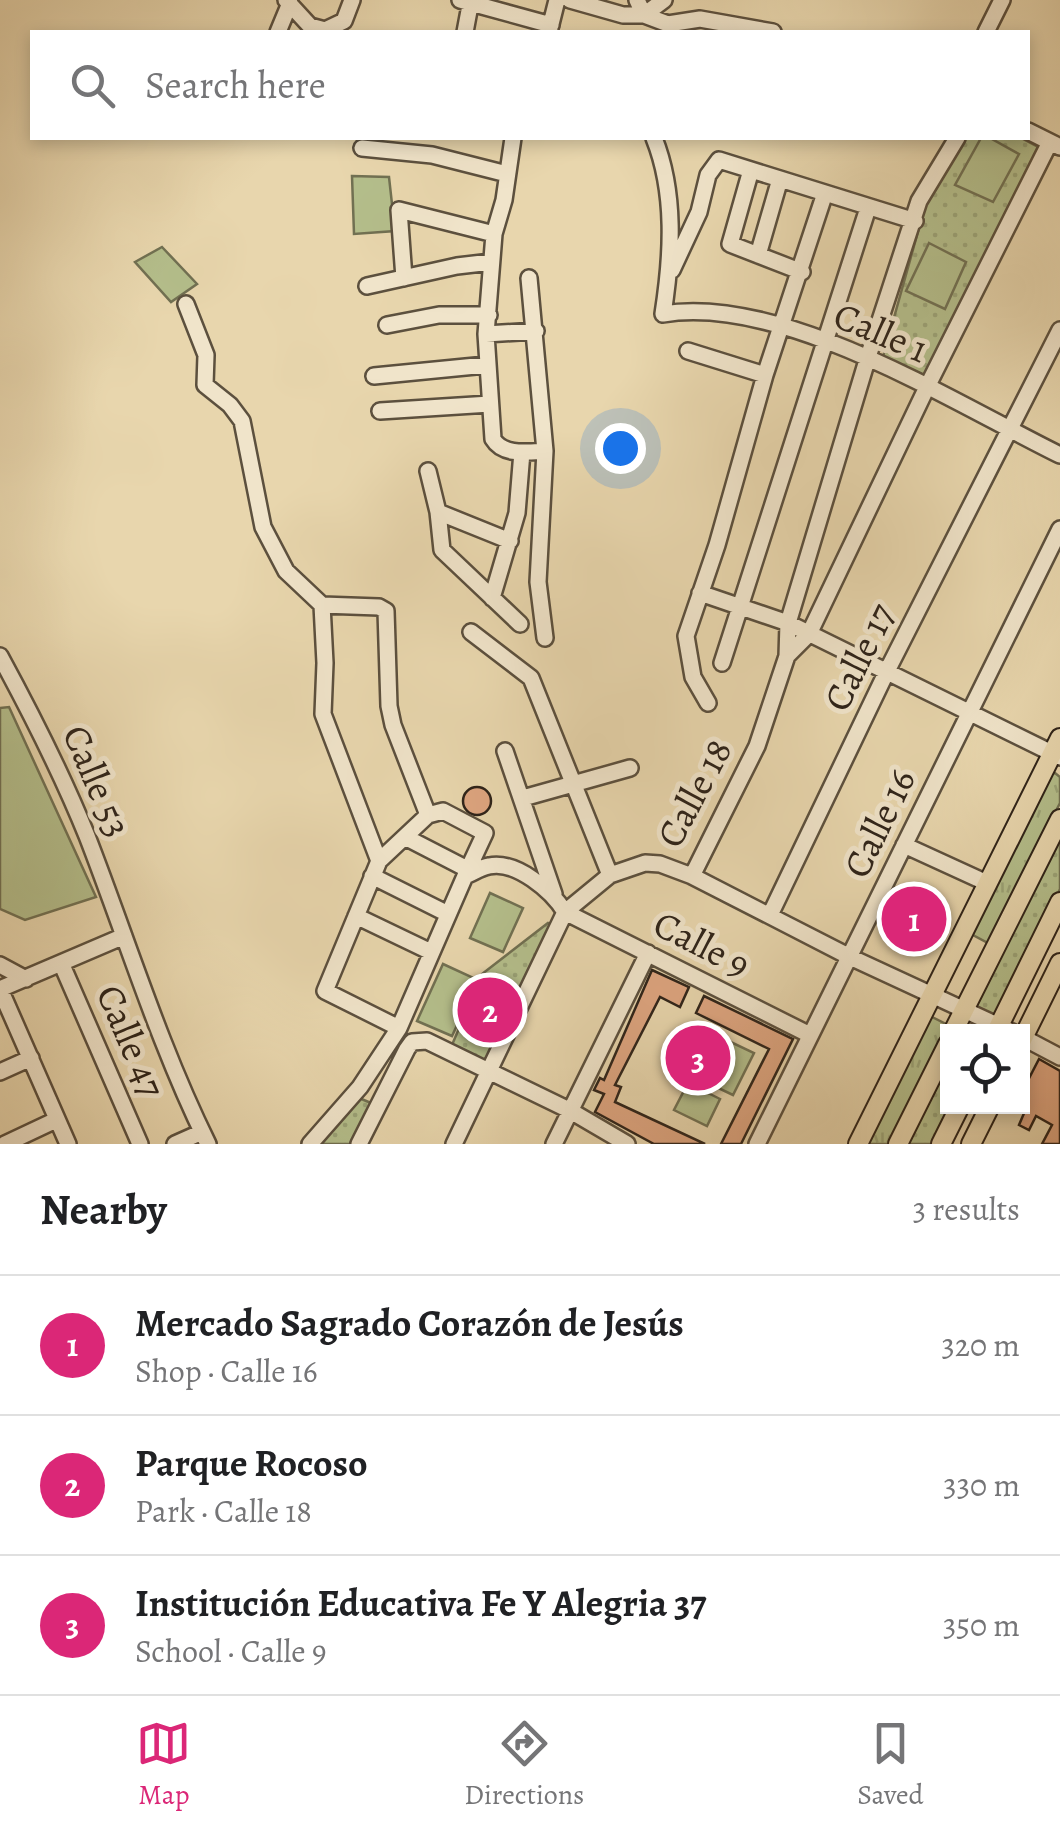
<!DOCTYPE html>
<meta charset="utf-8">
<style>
body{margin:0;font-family:Alegreya,serif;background:#f2f2f2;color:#202124}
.controls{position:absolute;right:30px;bottom:30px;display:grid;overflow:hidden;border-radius:0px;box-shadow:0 5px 15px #0003}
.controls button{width:90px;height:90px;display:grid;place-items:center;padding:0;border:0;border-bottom:2px solid #e0e0e0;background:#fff;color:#202124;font:50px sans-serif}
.you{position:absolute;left:620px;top:448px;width:35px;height:35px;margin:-25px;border:8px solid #fff;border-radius:50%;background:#1a73e8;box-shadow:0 0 0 15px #1a73e833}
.badge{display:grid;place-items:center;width:65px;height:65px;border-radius:50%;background:#db2777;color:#fff;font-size:32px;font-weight:700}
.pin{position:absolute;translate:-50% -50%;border:5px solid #fff;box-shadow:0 2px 10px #0006}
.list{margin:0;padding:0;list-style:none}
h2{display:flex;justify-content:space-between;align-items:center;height:130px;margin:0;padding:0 40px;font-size:42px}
h2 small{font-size:32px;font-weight:400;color:#757577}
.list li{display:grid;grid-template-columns:65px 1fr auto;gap:30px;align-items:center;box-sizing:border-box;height:140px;padding:0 40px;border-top:2px solid #e0e0e0}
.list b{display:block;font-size:38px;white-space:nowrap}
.list p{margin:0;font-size:32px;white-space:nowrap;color:#757577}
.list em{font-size:32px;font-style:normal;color:#757577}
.icon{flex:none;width:55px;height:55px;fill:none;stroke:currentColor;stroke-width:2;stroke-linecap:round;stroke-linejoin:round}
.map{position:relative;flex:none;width:1060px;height:1144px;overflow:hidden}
.search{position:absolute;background:#fff;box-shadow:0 5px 15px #0003;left:30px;right:30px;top:30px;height:110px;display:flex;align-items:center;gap:25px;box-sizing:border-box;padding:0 35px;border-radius:0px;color:#757577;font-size:38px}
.sheet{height:550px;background:#fff}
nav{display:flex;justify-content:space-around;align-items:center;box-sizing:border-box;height:140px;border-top:2px solid #e0e0e0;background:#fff;font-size:28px;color:#757577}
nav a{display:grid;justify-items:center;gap:5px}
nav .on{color:#db2777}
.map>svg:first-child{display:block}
.grass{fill:url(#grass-tufts);stroke:#717052;stroke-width:2.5}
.park{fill:url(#park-dots);stroke:#717052;stroke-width:2.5}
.pitch{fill:#b4be8b;stroke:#717052;stroke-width:2.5}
.building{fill:#dea580;stroke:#2e2319;stroke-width:2.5}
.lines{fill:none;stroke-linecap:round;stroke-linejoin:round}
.minor-casing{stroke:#5c503e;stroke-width:20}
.major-casing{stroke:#2e2319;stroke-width:22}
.minor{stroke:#f0e4ca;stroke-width:15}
.major{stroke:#e8d6ad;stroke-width:18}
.labels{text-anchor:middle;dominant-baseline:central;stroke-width:10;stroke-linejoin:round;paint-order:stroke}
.street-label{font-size:38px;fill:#2e2319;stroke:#f0e4ca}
</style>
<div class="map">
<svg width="1060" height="1144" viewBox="0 0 1060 1144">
<defs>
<pattern id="grass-tufts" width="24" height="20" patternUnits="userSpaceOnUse" patternTransform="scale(2.5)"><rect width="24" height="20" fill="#b4be8b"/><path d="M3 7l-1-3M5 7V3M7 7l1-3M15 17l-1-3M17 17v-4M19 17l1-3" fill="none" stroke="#9ba377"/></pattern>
<pattern id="park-dots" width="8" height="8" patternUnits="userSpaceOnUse" patternTransform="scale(2.5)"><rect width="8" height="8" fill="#b4be8b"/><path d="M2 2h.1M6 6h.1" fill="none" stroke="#9ba377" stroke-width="1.8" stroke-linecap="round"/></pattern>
</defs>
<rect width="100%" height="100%" fill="#e8d6ad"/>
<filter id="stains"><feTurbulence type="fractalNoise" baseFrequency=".002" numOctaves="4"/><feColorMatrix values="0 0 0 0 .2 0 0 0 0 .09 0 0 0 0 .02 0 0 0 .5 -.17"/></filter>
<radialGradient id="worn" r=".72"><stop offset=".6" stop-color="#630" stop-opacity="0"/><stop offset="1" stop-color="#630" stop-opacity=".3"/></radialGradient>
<!-- grass -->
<path class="grass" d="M 1055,773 L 1060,777 L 1060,803 L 988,943 L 971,934 L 1049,774 Z
M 930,1016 L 950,1026 L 891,1144 L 866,1144 Z"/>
<!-- park -->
<path class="park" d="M 964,138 L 1021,138 L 1040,148 L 926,376 L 883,357 L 926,203 Z
M 1060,827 L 1060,889 L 998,1012 L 994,1017 L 975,1011 L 973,1001 Z
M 548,923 L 554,925 L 488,1065 L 452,1045 L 482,974 Z
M 947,1053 L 948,1106 L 952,1107 L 933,1144 L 903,1144 Z
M 359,1098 L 371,1103 L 351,1144 L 314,1144 Z"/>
<!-- pitch -->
<path class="pitch" d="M 981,138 L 990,138 L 1019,154 L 993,202 L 955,185 Z
M 352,176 L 389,177 L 395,231 L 354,234 Z
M 929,243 L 966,262 L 945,309 L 906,291 Z
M 162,247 L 197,284 L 171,302 L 135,262 Z
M 9,707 L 96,897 L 25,920 L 0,909 L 0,708 Z
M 490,893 L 523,908 L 503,952 L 470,938 Z
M 443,964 L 478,980 L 452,1036 L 417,1021 Z
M 716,1035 L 754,1053 L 733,1095 L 695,1077 Z
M 688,1083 L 720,1099 L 707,1126 L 674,1110 Z"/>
<!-- building -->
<path class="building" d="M463 801a14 14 0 1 1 28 0a14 14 0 1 1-28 0Z
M 652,970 L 689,987 L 680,1007 L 660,997 L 615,1085 L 621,1087 L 615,1102 L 705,1144 L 654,1144 L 595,1112 L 604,1094 L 594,1090 L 600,1078 L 604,1080 Z
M 704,996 L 793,1039 L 741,1144 L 721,1144 L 769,1049 L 696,1013 Z
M 1039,1059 L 1060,1071 L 1060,1144 L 1042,1144 L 1052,1125 L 1036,1116 L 1029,1130 L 1019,1125 L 1025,1111 L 1022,1099 L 1027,1090 L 1024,1088 Z"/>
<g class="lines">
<defs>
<path id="minor" d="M 286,0 L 310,26 L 325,30 L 344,21 L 352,0
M 460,0 L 551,25
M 570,0 L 623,15 L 644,15 L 668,24 L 700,19 L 773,32
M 637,0 L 644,15 L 664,0
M 278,32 L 290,3
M 465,32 L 471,0
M 549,32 L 557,0
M 986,32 L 1002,0
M 1028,131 L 1060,147
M 513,138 L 504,200 L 494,234 L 486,334 L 493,439 C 503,456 528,452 545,451
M 654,138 C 676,193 672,256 663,314 C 783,294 954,403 1060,455
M 362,148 L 432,155 L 507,174
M 751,170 L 730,244 L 802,272
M 758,255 L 780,179
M 672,270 L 699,212 L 708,175 L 719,160 L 915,221
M 404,278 L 399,210 L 494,234
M 529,278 L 545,451 L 538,582 L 545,638
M 367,286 L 457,266 L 491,262
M 186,304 L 206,355 L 205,385 L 230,405 L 242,421 L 263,527 L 286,571 L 322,605 L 325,663 L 323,714 L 379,861 L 428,815 L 443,811 L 485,833 L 465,876
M 387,325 L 439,315 L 489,315
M 486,334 L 536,331
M 688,351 L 765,375
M 374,376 L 486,365
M 380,411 L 490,404
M 428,471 L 438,512 L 442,550 L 520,624
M 438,512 L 510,541
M 700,593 L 788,623 L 1060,757
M 492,598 L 517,513 L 522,452
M 322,605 L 379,607 L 386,611 L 389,706 L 393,725 L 428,815
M 471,632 L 531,678 L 610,875
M 0,656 C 32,715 62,774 87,836 C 127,939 159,1045 208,1144
M 787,656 L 788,623 L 868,357 L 919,201 L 957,138
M 722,663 L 868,208
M 708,703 L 693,677 L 686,636 L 717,545 L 765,375 L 825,193
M 505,751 L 554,894
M 523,798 L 630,768
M 405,837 L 469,870
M 904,845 L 987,883
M 379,861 L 325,991 L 399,1028
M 372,876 L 448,914
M 692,876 L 850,957 L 1012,1032
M 770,915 L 887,671 L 1060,330
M 356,916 L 431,952
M 0,965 L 26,979
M 62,965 L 140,1144
M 0,989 L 68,1144
M 0,989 L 124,936
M 1022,1037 L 1060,1057
M 0,1072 L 31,1058
M 5,1144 L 56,1120
M 175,1144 L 202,1132
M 310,1144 L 360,1087 L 399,1028 L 465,876 C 473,873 481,867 489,866 C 516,860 552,891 565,912 L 810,1035
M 359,1144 L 407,1049 L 412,1042 L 427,1041 L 569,1110 L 627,1144
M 454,1144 L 565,912 L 610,875 L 645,863 L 660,864 L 692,876 L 757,746 L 787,656 L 809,634 L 927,387 L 1050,142
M 554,1144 L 648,953
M 757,1144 L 1060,529"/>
<path id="major" d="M 953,1032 L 1060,819
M 996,1032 L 1060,902
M 1022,1040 L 1060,963
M 858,1144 L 1060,738
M 898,1144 L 948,1044
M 941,1144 L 960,1106
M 971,1144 L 990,1106"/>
</defs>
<!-- minor casing -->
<use href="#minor" class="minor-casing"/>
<!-- major casing -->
<use href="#major" class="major-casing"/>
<!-- minor -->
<use href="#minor" class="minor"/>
<!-- major -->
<use href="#major" class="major"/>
</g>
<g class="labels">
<!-- street labels -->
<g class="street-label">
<text transform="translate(881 332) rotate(23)">Calle 1</text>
<text transform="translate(859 657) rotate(-64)">Calle 17</text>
<text transform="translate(97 781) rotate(67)">Calle 53</text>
<text transform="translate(694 793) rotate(-62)">Calle 18</text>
<text transform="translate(879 823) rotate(-64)">Calle 16</text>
<text transform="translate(702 944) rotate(27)">Calle 9</text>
<text transform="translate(131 1041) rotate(67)">Calle 47</text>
</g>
</g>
<rect width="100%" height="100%" filter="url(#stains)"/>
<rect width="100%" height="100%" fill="url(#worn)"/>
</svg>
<div class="controls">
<button><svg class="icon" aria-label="locate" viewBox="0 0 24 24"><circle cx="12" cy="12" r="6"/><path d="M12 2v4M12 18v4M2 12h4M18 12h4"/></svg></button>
</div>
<div class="you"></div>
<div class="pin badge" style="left:914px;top:919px">1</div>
<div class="pin badge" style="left:490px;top:1010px">2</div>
<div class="pin badge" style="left:698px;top:1058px">3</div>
<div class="search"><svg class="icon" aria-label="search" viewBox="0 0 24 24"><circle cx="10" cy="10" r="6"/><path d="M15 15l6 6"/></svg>Search here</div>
</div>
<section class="sheet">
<h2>Nearby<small>3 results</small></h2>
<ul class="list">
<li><span class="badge">1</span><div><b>Mercado Sagrado Corazón de Jesús</b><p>Shop · Calle 16</p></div><em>320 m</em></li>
<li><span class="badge">2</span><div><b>Parque Rocoso</b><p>Park · Calle 18</p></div><em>330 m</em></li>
<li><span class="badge">3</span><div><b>Institución Educativa Fe Y Alegria 37</b><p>School · Calle 9</p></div><em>350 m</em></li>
</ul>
</section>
<nav>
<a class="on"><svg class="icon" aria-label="map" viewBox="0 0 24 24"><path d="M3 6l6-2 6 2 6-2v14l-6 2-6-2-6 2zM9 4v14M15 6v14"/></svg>Map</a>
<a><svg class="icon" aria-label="directions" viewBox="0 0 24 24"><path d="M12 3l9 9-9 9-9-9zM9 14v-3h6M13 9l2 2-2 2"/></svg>Directions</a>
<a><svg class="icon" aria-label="saved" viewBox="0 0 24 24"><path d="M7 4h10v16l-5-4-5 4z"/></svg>Saved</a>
</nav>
